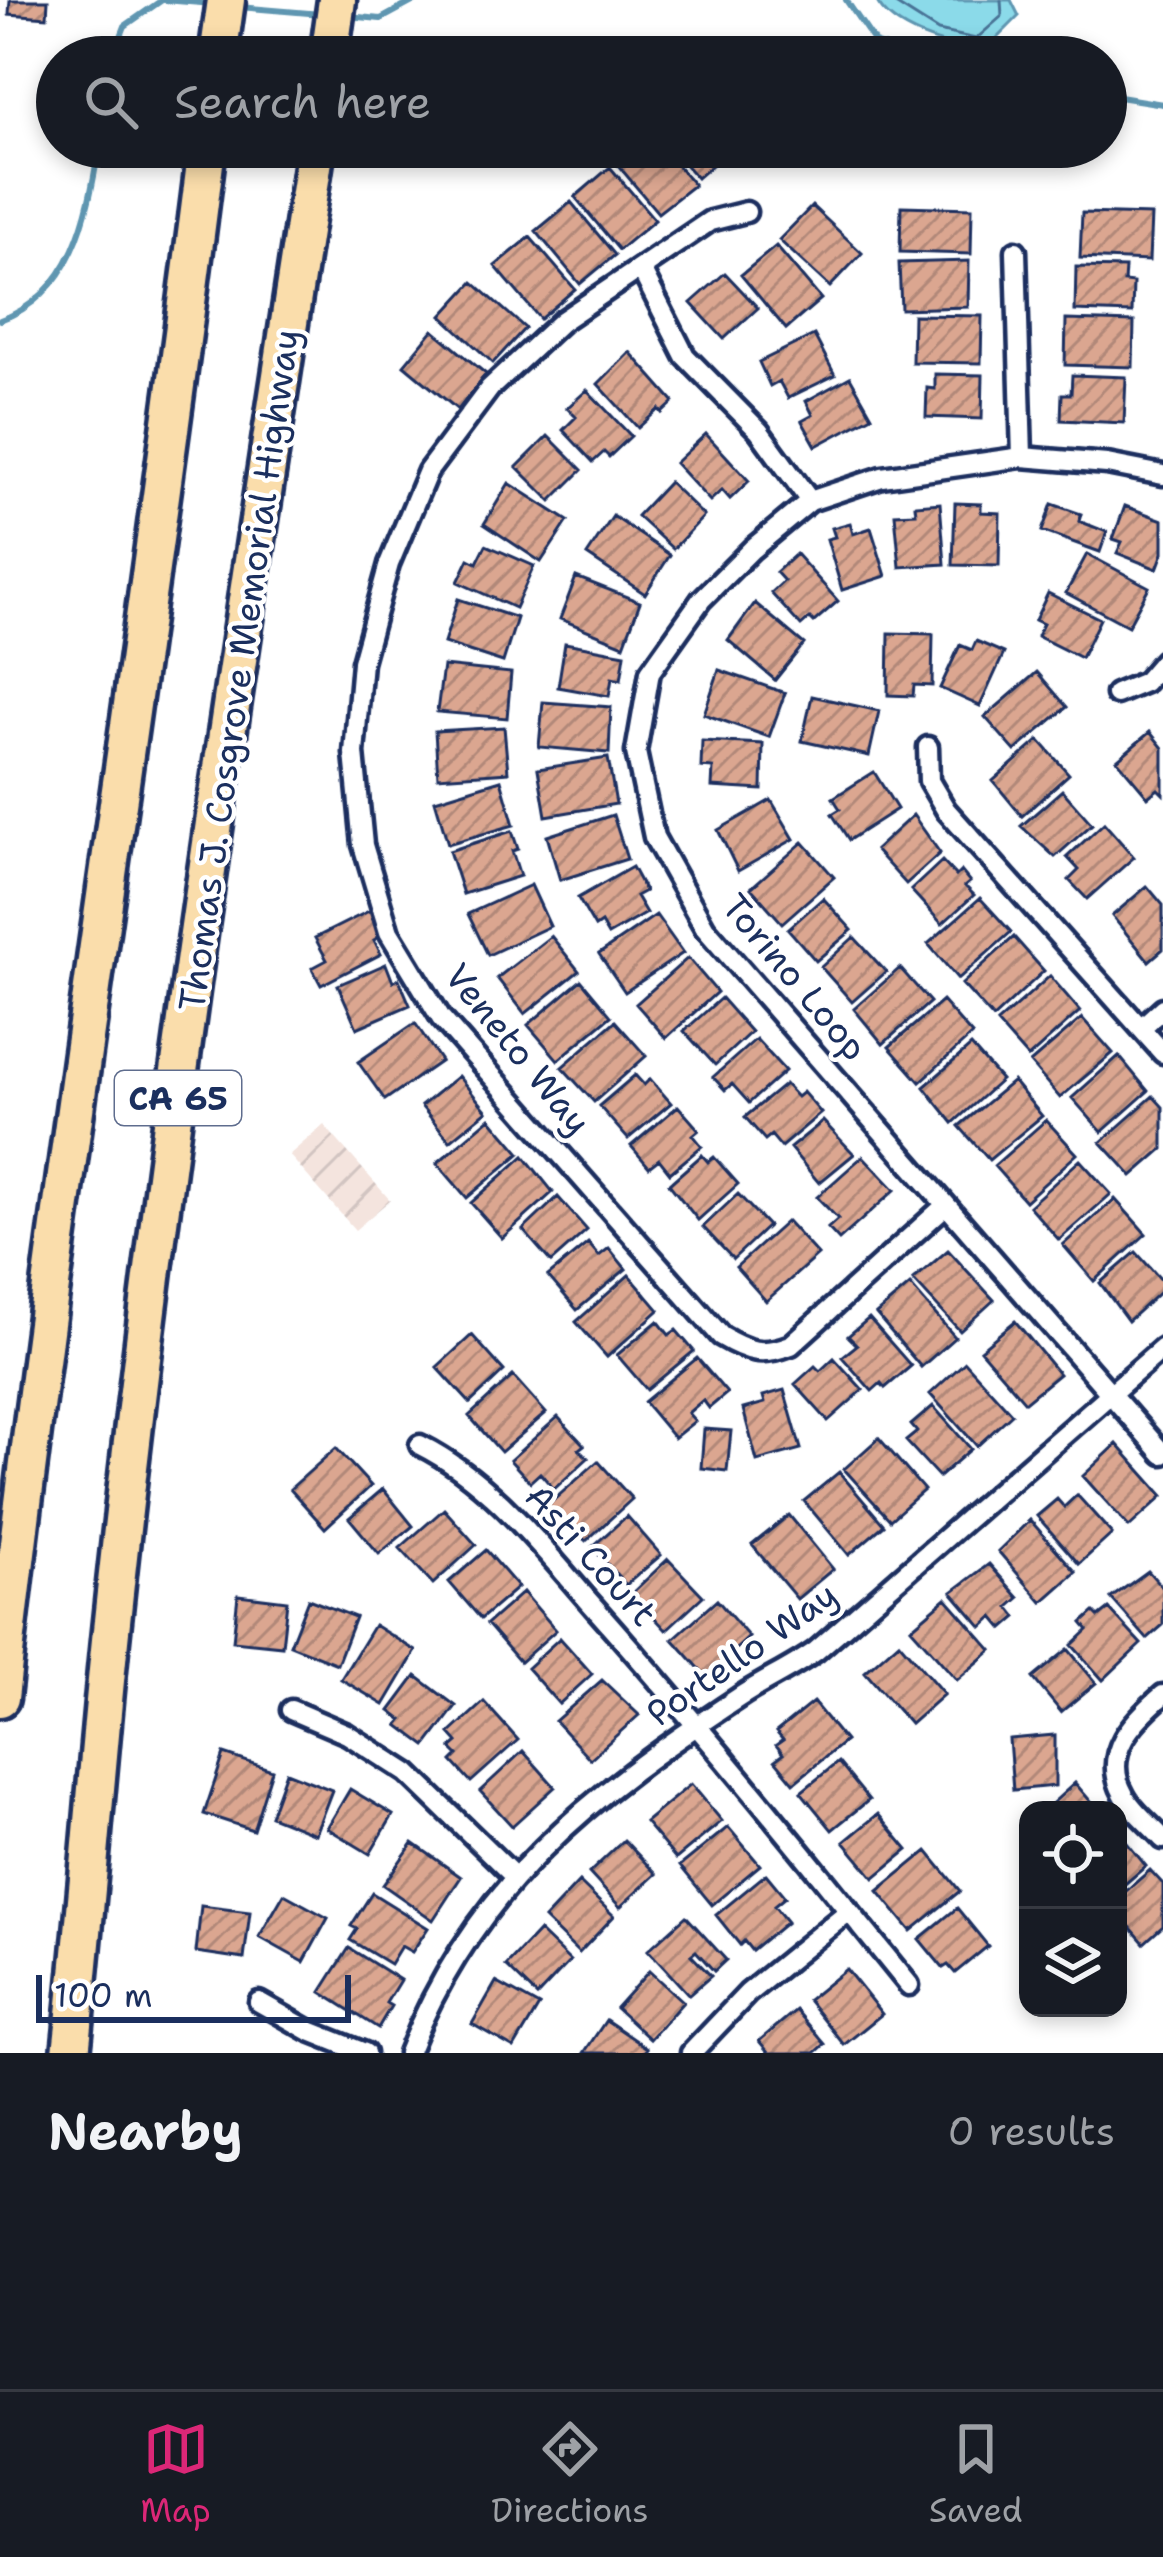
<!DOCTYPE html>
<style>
body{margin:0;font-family:"Shantell Sans",sans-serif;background:#242831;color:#f1f3f6}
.controls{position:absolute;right:36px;bottom:36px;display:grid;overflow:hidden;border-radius:24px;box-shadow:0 6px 18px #0003}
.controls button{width:108px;height:108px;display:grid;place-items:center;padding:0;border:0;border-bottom:3px solid #363941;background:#171b24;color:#f1f3f6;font:60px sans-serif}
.scale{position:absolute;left:36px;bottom:30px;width:315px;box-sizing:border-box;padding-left:12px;border:6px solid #1b2f5e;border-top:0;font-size:33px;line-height:42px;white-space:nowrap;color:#1b2f5e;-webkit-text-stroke:9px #fff;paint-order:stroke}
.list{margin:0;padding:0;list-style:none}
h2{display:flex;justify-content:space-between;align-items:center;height:156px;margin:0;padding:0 48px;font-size:51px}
h2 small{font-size:39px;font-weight:400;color:#9ea1a6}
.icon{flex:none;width:66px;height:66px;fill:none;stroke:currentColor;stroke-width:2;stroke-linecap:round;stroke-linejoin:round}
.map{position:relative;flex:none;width:1163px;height:2053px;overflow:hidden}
.search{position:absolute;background:#171b24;box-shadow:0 6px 18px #0003;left:36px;right:36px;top:36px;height:132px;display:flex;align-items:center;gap:30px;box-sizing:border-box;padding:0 42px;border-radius:66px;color:#9ea1a6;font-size:45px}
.sheet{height:336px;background:#171b24}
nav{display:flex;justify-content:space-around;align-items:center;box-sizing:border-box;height:168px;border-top:3px solid #363941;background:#171b24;font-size:33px;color:#9ea1a6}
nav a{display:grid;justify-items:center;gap:6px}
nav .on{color:#db2777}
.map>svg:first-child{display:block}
.industrial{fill:url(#industrial-furrows)}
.water{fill:#8bdae9;stroke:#5e96b1;stroke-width:3}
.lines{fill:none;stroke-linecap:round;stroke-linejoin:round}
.shore{stroke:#487396;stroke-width:3}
.stream{stroke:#5e96b1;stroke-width:6}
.building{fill:url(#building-hatch);stroke:#1b2f5e;stroke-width:3}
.minor-casing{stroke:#1b2f5e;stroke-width:27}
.motorway-casing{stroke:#1b2f5e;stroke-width:45}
.minor{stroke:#fff;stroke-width:18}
.motorway{stroke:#faddab;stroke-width:36}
.labels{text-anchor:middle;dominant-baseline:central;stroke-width:9;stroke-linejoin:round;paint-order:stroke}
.shield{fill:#fff;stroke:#5f6d8e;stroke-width:3}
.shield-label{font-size:33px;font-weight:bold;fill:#1b2f5e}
.street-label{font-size:36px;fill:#1b2f5e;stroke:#fff}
</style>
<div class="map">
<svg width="1163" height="2053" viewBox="0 0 1163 2053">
<defs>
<pattern id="industrial-furrows" width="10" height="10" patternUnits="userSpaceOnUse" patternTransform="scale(3)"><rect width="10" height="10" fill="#f4e4de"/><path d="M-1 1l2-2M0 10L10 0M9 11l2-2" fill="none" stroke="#d1c4c1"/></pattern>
<pattern id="building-hatch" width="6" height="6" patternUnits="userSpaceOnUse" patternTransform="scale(3)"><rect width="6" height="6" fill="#dba690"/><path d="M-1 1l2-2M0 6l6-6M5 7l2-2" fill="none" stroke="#b18879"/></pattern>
</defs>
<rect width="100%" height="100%" fill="#fff"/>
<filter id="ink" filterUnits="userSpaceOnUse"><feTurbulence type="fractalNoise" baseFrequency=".00833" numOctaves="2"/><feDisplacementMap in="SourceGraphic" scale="24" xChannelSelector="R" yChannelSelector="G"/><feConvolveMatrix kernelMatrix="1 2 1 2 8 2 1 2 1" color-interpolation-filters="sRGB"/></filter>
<g filter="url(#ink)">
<!-- industrial -->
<path class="industrial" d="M 324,1125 L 390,1200 L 355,1230 L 289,1155 Z"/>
<!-- water -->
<path class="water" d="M 876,0 L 1011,0 L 1019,16 L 982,53 C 949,46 892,32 876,0 Z"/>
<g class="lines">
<!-- shore -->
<path class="shore" d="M 889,0 L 938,31 L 976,39 L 1002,16 L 1001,0"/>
<!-- stream -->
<path class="stream" d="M 164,0 L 214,4
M 846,0 L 876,44 L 921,57
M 239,7 L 321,14
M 347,16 L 381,19 L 416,0
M 113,57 L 125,26 L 162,0
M 1106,95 L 1163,104
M 0,320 C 73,294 88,216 99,147"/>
</g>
<!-- building -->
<path class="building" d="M 10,0 L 48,0 L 47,17 L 9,14 Z
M 639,147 L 662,147 L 694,185 L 658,213 L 617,164 Z
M 670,147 L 731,147 L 732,148 L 697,178 Z
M 610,167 L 655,220 L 619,250 L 575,197 Z
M 571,202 L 615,255 L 580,284 L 536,231 Z
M 812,206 L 862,253 L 830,287 L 779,240 Z
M 901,206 L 972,208 L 971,254 L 900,252 Z
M 1082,213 L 1151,215 L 1149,261 L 1080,258 Z
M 530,237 L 575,289 L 540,319 L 495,266 Z
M 776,246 L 821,299 L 786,329 L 741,275 Z
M 969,261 L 968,307 L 901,309 L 899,263 Z
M 1076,267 L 1125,268 L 1124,282 L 1133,283 L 1132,313 L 1075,311 Z
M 725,273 L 758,308 L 724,339 L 691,303 Z
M 473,282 L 525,328 L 493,363 L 442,316 Z
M 913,315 L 982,316 L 981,363 L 912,362 Z
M 1066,320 L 1134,322 L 1133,367 L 1065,365 Z
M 433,330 L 486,374 L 458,410 L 404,365 Z
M 814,335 L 835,375 L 788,398 L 779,381 L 770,386 L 759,362 Z
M 630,352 L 674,402 L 662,413 L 659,409 L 638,428 L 598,384 Z
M 935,374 L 983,375 L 982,419 L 926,417 L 927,388 L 935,389 Z
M 1072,375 L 1126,377 L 1124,423 L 1061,420 L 1062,394 L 1071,394 Z
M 850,377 L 872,416 L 816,446 L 802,421 L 813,415 L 806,401 Z
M 587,390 L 631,436 L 609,457 L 604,452 L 593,462 L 563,430 L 576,417 L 567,408 Z
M 706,434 L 749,481 L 730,499 L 722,490 L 710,501 L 675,463 Z
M 548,436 L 582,470 L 551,501 L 517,467 Z
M 669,482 L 704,516 L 673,549 L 637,516 Z
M 509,483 L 568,521 L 541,562 L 484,524 Z
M 940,503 L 945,564 L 900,567 L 895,514 L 916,513 L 915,505 Z
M 955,503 L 981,504 L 981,512 L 1000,513 L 999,566 L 953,565 Z
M 1052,504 L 1081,514 L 1079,521 L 1107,532 L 1100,552 L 1042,531 Z
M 1125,506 L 1163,520 L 1163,553 L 1157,569 L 1117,553 L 1122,542 L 1113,539 Z
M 613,516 L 670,555 L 645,594 L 587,555 Z
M 850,523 L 853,534 L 871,528 L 886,576 L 842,590 L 827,539 L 835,537 L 832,528 Z
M 486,545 L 534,566 L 515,608 L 458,582 L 469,559 L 477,563 Z
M 796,554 L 838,601 L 814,622 L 810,618 L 801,626 L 771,593 L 784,581 L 776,572 Z
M 1087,554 L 1149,587 L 1128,626 L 1066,593 Z
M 576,577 L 640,602 L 624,645 L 560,619 Z
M 1048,593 L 1100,619 L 1081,658 L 1037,636 L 1043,624 L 1035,620 Z
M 458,599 L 517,618 L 503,662 L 444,643 Z
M 755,603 L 804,644 L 775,680 L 728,640 Z
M 889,633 L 933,634 L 932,686 L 914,685 L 913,696 L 888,695 Z
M 976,641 L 1004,653 L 980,706 L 940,688 L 960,645 L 972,650 Z
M 565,643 L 625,654 L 621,680 L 612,678 L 609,696 L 558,687 Z
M 443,666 L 511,673 L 507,718 L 437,712 Z
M 719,670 L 785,693 L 769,737 L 704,714 Z
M 1037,672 L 1067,707 L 1015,751 L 985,717 Z
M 812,696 L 879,711 L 869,756 L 802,741 Z
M 543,702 L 611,707 L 609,753 L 539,747 Z
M 504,727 L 508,772 L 438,777 L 435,731 Z
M 1150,732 L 1163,748 L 1163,794 L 1158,789 L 1148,797 L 1117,760 Z
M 1039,740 L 1069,774 L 1022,816 L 993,781 Z
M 702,741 L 763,744 L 762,790 L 712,787 L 713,768 L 701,767 Z
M 608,758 L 616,804 L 546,816 L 538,769 Z
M 874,772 L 897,809 L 849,840 L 832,814 L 840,809 L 833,798 Z
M 501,780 L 514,825 L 448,844 L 435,800 Z
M 1062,790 L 1092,824 L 1055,857 L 1021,826 Z
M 771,800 L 794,839 L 738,871 L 718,830 Z
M 613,815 L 627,859 L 560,880 L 547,836 Z
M 913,815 L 940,853 L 906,884 L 875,850 Z
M 1104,823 L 1134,857 L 1087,899 L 1069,880 L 1079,870 L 1067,857 Z
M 512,831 L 518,849 L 512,851 L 520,876 L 463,894 L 449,851 Z
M 803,842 L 834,877 L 782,923 L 751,888 Z
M 942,861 L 956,876 L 961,871 L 970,882 L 965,886 L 974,895 L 942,924 L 911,890 Z
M 632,867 L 645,891 L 636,896 L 646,913 L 608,935 L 601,923 L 595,927 L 578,898 Z
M 531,885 L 550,926 L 488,955 L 468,914 Z
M 1147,886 L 1163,905 L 1163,949 L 1149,961 L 1112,916 Z
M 823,898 L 852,930 L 816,961 L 788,929 Z
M 980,898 L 1011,932 L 958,979 L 928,944 Z
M 373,909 L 386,934 L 374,940 L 381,954 L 321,985 L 312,968 L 327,960 L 315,938 Z
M 656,915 L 683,953 L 625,992 L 599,954 Z
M 551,936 L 579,971 L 525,1014 L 497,978 Z
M 854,937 L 886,972 L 852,1002 L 821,967 Z
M 1014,937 L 1044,971 L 993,1018 L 962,984 Z
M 688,958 L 717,992 L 666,1038 L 636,1004 Z
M 386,964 L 393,982 L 399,979 L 410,1005 L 357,1028 L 338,985 Z
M 900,968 L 930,1002 L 883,1044 L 854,1009 Z
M 1050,976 L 1080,1011 L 1028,1058 L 997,1023 Z
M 581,980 L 611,1016 L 558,1060 L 528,1025 Z
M 721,998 L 751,1032 L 715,1065 L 684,1031 Z
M 942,1001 L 972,1035 L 920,1082 L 889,1047 Z
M 1082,1018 L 1113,1053 L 1060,1098 L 1030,1063 Z
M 615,1021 L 646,1056 L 594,1102 L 562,1067 Z
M 415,1023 L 441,1061 L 385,1100 L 358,1062 Z
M 756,1039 L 785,1071 L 749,1103 L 732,1084 L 725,1090 L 713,1077 Z
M 971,1046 L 1001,1080 L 953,1123 L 924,1087 Z
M 1119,1056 L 1148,1091 L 1102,1132 L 1072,1098 Z
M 635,1075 L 644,1085 L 650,1079 L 671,1103 L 628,1139 L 599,1106 Z
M 458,1076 L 487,1111 L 450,1141 L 421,1106 Z
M 1013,1081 L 1042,1116 L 989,1160 L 959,1126 Z
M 785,1084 L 797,1097 L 803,1092 L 821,1113 L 781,1147 L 771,1135 L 765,1140 L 745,1117 Z
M 1153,1096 L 1163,1107 L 1163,1149 L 1132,1176 L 1101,1142 Z
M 678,1106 L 699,1130 L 693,1135 L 702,1146 L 670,1173 L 659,1159 L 649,1167 L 631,1146 Z
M 490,1118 L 520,1153 L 467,1198 L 437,1163 Z
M 1046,1120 L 1077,1154 L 1025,1201 L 994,1166 Z
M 823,1121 L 854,1154 L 819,1183 L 790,1148 Z
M 702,1155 L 708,1162 L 714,1157 L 738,1184 L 698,1220 L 669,1184 Z
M 524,1156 L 553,1192 L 502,1238 L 471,1203 Z
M 863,1156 L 895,1190 L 839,1240 L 828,1228 L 838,1219 L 817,1197 Z
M 1080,1160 L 1111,1194 L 1059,1240 L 1029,1206 Z
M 738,1194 L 768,1226 L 733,1259 L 703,1227 Z
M 558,1197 L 587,1230 L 551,1262 L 523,1230 Z
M 1115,1199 L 1146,1234 L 1094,1281 L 1063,1245 Z
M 787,1221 L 818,1255 L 766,1301 L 736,1267 Z
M 588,1243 L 599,1256 L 609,1248 L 626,1269 L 577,1310 L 548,1276 Z
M 948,1250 L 994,1300 L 960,1331 L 913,1280 Z
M 1136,1252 L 1163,1282 L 1163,1289 L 1128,1321 L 1100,1283 Z
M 629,1275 L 659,1310 L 607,1357 L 576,1322 Z
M 910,1285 L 955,1337 L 921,1367 L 876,1314 Z
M 869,1318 L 911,1366 L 885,1388 L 881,1383 L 872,1391 L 842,1357 L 857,1345 L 848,1336 Z
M 658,1321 L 669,1335 L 676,1330 L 694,1351 L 647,1390 L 617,1355 Z
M 1015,1321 L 1059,1374 L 1025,1402 L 980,1350 Z
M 472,1335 L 504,1371 L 470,1403 L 437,1367 Z
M 697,1358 L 727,1393 L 709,1408 L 703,1400 L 688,1413 L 695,1421 L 674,1438 L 644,1402 Z
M 834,1358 L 863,1390 L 828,1421 L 795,1384 L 815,1366 L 820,1371 Z
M 965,1362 L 1012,1414 L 977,1446 L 930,1394 Z
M 513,1376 L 546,1413 L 501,1452 L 469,1416 Z
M 784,1390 L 801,1449 L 757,1461 L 743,1409 L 765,1403 L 763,1396 Z
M 933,1406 L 971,1449 L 939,1477 L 906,1441 L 917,1432 L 911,1425 Z
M 558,1417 L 584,1445 L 579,1449 L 588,1458 L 554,1489 L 540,1473 L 530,1482 L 510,1460 Z
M 704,1429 L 731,1431 L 727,1471 L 701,1468 Z
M 879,1438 L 924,1490 L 890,1520 L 844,1469 Z
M 1117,1444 L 1163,1496 L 1129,1527 L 1083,1476 Z
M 336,1448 L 371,1486 L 325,1528 L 290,1489 Z
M 598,1461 L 632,1499 L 586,1541 L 547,1506 Z
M 839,1472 L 884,1525 L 849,1555 L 804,1501 Z
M 383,1489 L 413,1526 L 379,1554 L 349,1518 Z
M 1077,1495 L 1112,1534 L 1079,1564 L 1037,1516 L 1057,1499 L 1064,1507 Z
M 444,1509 L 476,1545 L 433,1584 L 400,1548 Z
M 789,1515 L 833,1569 L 797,1599 L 752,1545 Z
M 627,1516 L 661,1555 L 626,1585 L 592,1547 Z
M 1030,1520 L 1076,1572 L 1042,1602 L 998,1551 Z
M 486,1550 L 518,1587 L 481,1619 L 449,1582 Z
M 668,1559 L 703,1596 L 666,1630 L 632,1593 Z
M 989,1564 L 1019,1598 L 1009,1607 L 1017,1617 L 1003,1629 L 993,1617 L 982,1627 L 952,1592 Z
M 1148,1571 L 1163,1588 L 1163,1625 L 1147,1639 L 1111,1598 Z
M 523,1592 L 556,1630 L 520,1662 L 487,1624 Z
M 238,1595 L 287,1601 L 282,1646 L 233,1641 Z
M 946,1598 L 992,1650 L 957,1680 L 911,1628 Z
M 308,1599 L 355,1617 L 337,1664 L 290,1645 Z
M 717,1600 L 749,1637 L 706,1676 L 673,1639 Z
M 1109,1609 L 1141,1644 L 1103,1680 L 1072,1645 L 1088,1630 L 1082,1623 L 1094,1612 L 1099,1617 Z
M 374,1625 L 416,1651 L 384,1705 L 341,1679 Z
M 560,1638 L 592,1674 L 559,1704 L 527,1668 Z
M 899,1642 L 944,1694 L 910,1724 L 865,1672 Z
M 1068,1649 L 1096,1683 L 1061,1712 L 1033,1678 Z
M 416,1676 L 456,1706 L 426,1746 L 398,1725 L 402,1720 L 390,1711 Z
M 602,1680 L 639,1715 L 590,1759 L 555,1721 Z
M 484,1702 L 518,1740 L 471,1782 L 452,1761 L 458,1755 L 451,1748 L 458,1742 L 450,1733 Z
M 813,1702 L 845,1741 L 794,1783 L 775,1760 L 783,1754 L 776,1745 L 783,1740 L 776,1732 Z
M 1055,1735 L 1055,1786 L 1013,1790 L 1009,1739 Z
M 523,1751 L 555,1787 L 512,1826 L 480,1791 Z
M 224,1754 L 272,1770 L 253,1830 L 204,1814 Z
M 838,1762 L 869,1800 L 832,1830 L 801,1792 Z
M 286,1772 L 332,1790 L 315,1834 L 270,1816 Z
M 1075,1783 L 1098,1810 L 1045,1810 Z
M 691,1784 L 722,1821 L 676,1859 L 645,1822 Z
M 350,1789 L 393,1815 L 370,1854 L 327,1828 Z
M 878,1814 L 908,1850 L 874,1878 L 844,1842 Z
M 728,1827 L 760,1865 L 712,1905 L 680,1866 Z
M 1118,1832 L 1146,1866 L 1118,1890 Z
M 624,1840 L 656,1874 L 620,1907 L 589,1873 Z
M 413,1843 L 461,1877 L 433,1920 L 383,1885 Z
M 927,1851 L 960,1891 L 911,1931 L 878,1891 Z
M 1150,1870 L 1163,1884 L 1163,1926 L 1144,1943 L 1118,1913 L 1118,1898 Z
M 766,1874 L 785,1897 L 774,1906 L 787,1922 L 752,1951 L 744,1941 L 740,1945 L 716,1915 Z
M 579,1882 L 614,1916 L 579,1953 L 544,1919 Z
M 372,1893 L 428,1928 L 412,1952 L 401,1946 L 390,1964 L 350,1940 L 357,1929 L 351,1926 Z
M 284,1894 L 328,1918 L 304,1962 L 259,1937 Z
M 201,1906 L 250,1912 L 244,1959 L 196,1952 Z
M 957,1908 L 988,1946 L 955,1973 L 948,1965 L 943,1968 L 919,1939 Z
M 686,1916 L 726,1960 L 714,1971 L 696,1951 L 691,1955 L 711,1976 L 689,1995 L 648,1950 Z
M 539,1931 L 570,1961 L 537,1996 L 506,1966 Z
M 349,1948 L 400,1980 L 386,2003 L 391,2006 L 378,2028 L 321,1992 Z
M 846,1969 L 882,2014 L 844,2045 L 808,2000 Z
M 649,1971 L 683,2002 L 650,2039 L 616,2008 Z
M 496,1982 L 539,2006 L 514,2048 L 472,2024 Z
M 796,2010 L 825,2044 L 815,2053 L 769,2053 L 759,2041 Z
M 606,2020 L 647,2048 L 643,2053 L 584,2053 Z"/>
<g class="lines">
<defs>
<path id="minor" d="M 746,212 L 710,221 L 562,321 L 490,388 L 428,471 L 389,564 L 362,662 L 354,753 L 363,845 L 389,932 L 441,1018 L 721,1336 C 748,1352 762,1356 791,1345 L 946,1205
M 1016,251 L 1022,457
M 641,269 L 685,356 L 759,431 L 810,501
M 1163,475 L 1107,464 L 1022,457 L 882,477 L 810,501 L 752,549 L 701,600 L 650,672 L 636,752 L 654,837 L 705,928 L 1163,1454
M 1116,694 L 1145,682 L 1163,661
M 928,747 L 929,781 L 946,810 L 1163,1053
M 1141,1028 L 1163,1008
M 420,1445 C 492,1481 542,1548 594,1607 C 682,1706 766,1808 849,1911 L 748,1993 L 691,2053
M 1163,1695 C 1134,1720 1100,1753 1124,1795 C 1132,1811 1151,1825 1163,1839
M 291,1710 L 347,1734 L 408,1773 L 514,1876
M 849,1911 L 909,1985
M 259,2002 L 310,2031 L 365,2053
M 408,2053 C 475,1884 591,1795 738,1698 C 763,1681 791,1669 816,1651 L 1163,1348"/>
<path id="motorway" d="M 218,57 L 226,0
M 329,57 L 337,0
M 0,1698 C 58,1180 143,665 207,147
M 71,2053 C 86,1915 96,1777 110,1640 C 162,1140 240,643 316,147"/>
</defs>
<!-- minor casing -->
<use href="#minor" class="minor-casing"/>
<!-- motorway casing -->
<use href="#motorway" class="motorway-casing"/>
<!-- minor -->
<use href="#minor" class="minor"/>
<!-- motorway -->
<use href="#motorway" class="motorway"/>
</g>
</g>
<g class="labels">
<!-- shield labels -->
<rect class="shield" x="115" y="1071" width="126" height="54" rx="9"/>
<g class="shield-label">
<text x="178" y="1098">CA 65</text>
</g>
<!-- street labels -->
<g class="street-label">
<text transform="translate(239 670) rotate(-82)">Thomas J. Cosgrove Memorial Highway</text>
<text transform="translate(795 977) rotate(50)">Torino Loop</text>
<text transform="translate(518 1049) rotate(51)">Veneto Way</text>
<text transform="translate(591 1555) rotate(48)">Asti Court</text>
<text transform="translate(742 1654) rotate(-35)">Portello Way</text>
</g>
</g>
</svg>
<div class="controls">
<button><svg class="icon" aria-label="locate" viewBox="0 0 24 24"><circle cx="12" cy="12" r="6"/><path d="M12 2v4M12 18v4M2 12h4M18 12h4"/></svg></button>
<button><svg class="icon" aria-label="layers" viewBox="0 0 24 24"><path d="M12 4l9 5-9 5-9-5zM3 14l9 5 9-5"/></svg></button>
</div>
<div class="scale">100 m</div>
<div class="search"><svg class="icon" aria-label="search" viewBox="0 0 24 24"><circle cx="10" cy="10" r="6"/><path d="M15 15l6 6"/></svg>Search here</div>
</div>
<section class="sheet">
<h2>Nearby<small>0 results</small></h2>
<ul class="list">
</ul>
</section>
<nav>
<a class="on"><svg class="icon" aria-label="map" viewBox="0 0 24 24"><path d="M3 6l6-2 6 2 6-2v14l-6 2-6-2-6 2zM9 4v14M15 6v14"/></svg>Map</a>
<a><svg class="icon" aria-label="directions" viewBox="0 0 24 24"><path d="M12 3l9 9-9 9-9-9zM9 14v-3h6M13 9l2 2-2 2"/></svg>Directions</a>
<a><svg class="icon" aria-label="saved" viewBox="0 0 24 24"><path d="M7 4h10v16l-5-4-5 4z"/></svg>Saved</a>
</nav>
